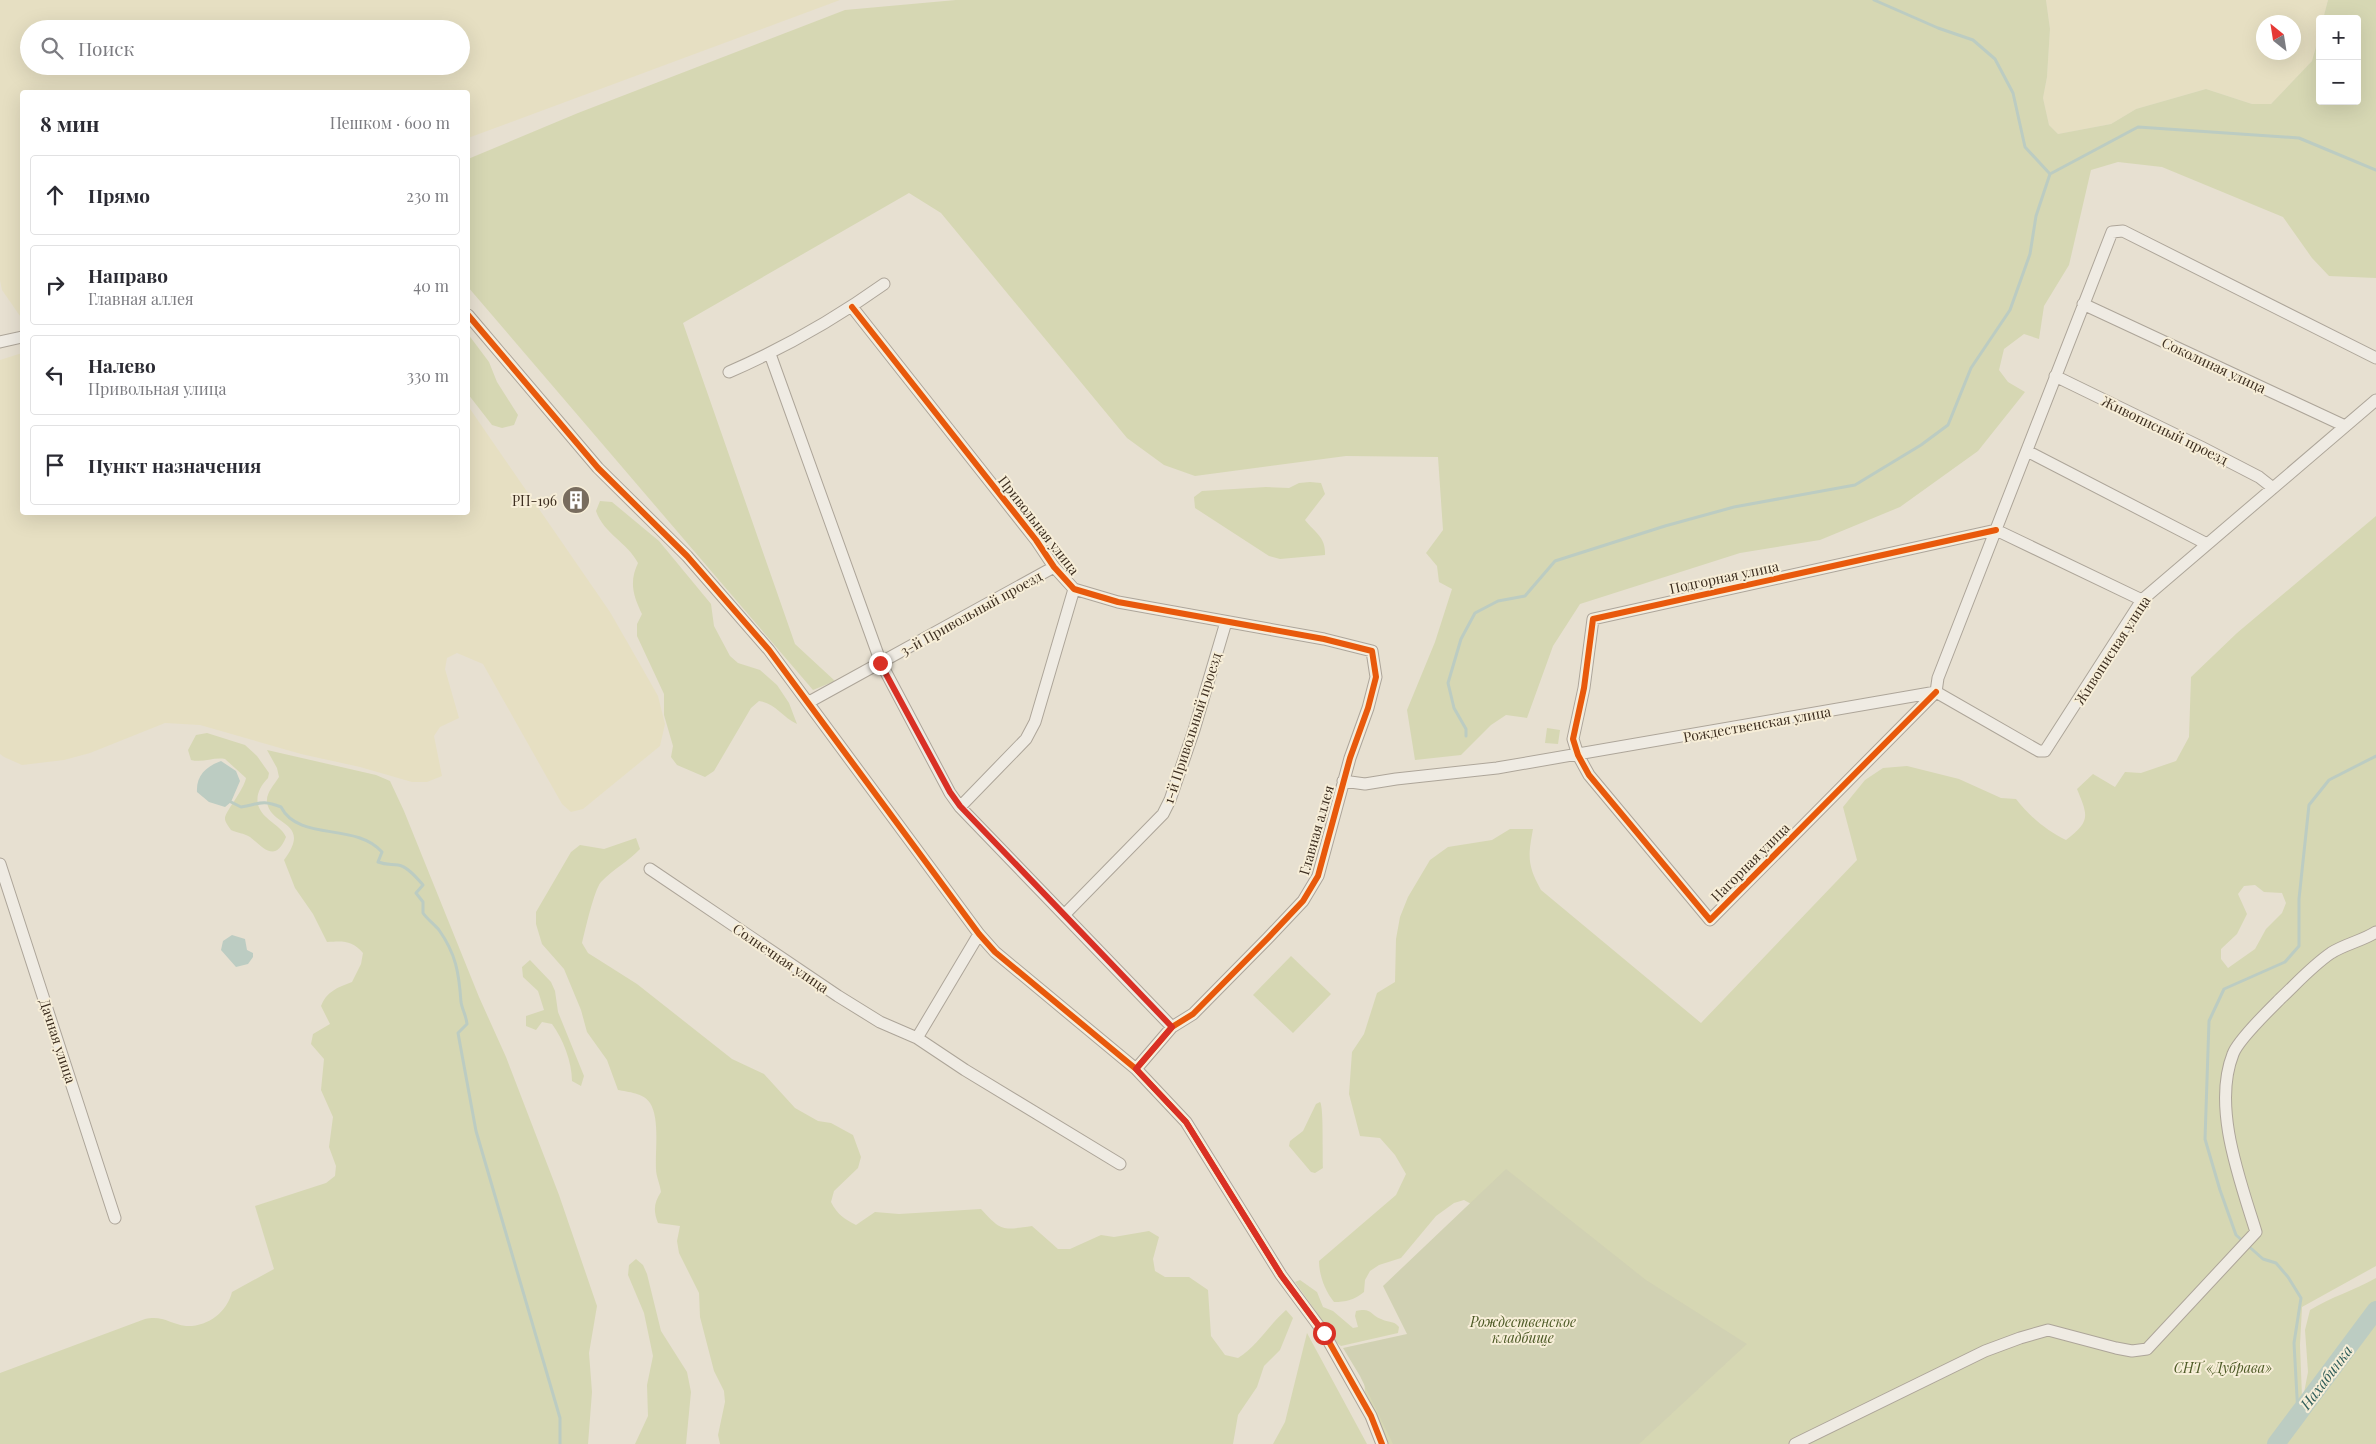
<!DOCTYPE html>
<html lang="ru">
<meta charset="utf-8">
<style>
body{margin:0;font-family:"Playfair Display",serif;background:#f7f7f7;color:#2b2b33}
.controls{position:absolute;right:15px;top:15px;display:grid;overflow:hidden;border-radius:5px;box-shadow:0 5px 20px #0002}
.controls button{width:45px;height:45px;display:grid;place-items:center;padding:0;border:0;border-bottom:1px solid #e1e1e2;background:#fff;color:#2b2b33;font:25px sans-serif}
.compass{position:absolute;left:2256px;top:15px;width:45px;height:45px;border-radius:50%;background:#fff;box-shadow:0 5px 20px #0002;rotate:330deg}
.stop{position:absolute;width:15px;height:15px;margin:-11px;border:4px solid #d93025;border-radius:50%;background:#fff}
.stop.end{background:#d93025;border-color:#fff;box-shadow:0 1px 5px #0008}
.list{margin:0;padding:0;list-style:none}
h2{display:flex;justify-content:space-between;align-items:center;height:65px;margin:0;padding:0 20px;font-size:21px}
h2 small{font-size:16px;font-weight:400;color:#7c7c81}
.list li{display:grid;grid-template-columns:32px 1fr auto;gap:15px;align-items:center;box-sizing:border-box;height:80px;margin:0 10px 10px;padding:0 10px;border:1px solid #e1e1e2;border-radius:5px}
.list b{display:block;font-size:19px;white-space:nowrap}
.list p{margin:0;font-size:16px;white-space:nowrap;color:#7c7c81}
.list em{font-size:16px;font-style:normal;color:#7c7c81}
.icon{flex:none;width:28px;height:28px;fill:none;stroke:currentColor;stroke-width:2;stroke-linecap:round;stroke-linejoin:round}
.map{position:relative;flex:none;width:2376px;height:1444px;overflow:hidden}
.search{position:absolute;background:#fff;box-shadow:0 5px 20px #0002;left:20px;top:20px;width:450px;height:55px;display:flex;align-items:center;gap:12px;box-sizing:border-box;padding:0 18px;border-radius:28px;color:#7c7c81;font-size:19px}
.panel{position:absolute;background:#fff;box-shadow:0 5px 20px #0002;left:20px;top:90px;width:450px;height:425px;border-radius:5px}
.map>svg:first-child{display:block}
.farmland{fill:#e6dfc2;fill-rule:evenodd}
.green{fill:#d6d7b3;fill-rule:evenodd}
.cemetery{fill:#d1d1b3}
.water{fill:#bcccc2}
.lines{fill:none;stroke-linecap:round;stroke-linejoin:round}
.stream{stroke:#bcccc2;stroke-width:3}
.river{stroke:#bcccc2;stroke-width:18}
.minor-casing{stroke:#ada599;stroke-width:13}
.minor{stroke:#efebe3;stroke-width:11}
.cycleway-casing{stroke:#f7eed8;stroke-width:9}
.cycleway{stroke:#e8590c;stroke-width:6}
.route{stroke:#d93025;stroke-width:6}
.labels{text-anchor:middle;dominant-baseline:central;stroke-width:4;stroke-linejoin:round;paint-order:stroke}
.street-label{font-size:14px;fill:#3d2e20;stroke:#f7eed8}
.poi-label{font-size:14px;fill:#3d2e20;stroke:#f7eed8;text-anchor:end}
.park-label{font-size:14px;font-style:italic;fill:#4d5a26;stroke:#f7eed8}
.water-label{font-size:15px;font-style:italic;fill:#2f5d5a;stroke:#f7eed8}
</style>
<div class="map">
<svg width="2376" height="1444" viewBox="0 0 2376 1444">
<rect width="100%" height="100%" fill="#e7e0d1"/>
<!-- farmland -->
<path class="farmland" d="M 0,0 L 840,0 L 468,138 L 468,92 L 22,92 L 22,316 L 20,316 L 2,290 L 0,280 ZM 29,29 L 461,29 L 461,66 L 29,66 Z
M 2046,0 L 2328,0 L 2323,19 L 2320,19 L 2320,32 L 2312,61 L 2271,104 L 2252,104 L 2206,89 L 2136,109 L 2111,124 L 2058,134 L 2049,125 L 2043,98 L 2047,77 L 2050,29 ZM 2264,22 L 2294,22 L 2294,52 L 2264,52 Z
M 22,353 L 22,512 L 468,512 L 468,406 L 610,612 L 637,659 L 658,696 L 665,724 L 660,746 L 583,809 L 571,812 L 562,804 L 483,664 L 457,653 L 447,658 L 445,669 L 459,718 L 440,727 L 434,736 L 442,776 L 427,782 L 412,782 L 360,767 L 301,754 L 200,725 L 165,723 L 90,753 L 64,760 L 22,765 L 4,757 L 0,754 L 0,360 Z"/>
<!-- green -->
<path class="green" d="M 956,0 L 2046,0 L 2050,29 L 2047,77 L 2043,98 L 2049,125 L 2058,134 L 2111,124 L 2136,109 L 2206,89 L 2252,104 L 2271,104 L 2312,61 L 2320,32 L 2320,101 L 2357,101 L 2357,19 L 2323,19 L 2328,0 L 2376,0 L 2376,278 L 2329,276 L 2312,258 L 2283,217 L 2162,167 L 2118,162 L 2091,170 L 2069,265 L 2044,306 L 2039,339 L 2024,334 L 2004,349 L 1999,370 L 2008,382 L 2025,392 L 1978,451 L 1900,507 L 1820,540 L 1740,553 L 1580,604 L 1553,646 L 1527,718 L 1506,715 L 1491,725 L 1461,755 L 1415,760 L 1407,710 L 1435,642 L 1452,589 L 1439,582 L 1437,566 L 1426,553 L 1443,530 L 1438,457 L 1346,456 L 1195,476 L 1164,465 L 1127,438 L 941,213 L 909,193 L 683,323 L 795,644 L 835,681 L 813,690 L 468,287 L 468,159 L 578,113 L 845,10 Z
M 468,334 L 489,362 L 497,382 L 518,415 L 514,425 L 502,428 L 492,425 L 468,394 Z
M 1310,482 L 1321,483 L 1325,494 L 1305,520 C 1315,533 1326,537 1325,555 L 1280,559 L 1269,556 L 1195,508 L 1194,497 L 1202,491 L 1266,487 L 1289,488 L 1299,483 Z
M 600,501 L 612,502 L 659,541 L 711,604 L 714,626 L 730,656 L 738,663 L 760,670 L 777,685 L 789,703 L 797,724 C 782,717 775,703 759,701 L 751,708 L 714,771 L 705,777 L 677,765 L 671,757 L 673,746 L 664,715 L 664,694 L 637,636 L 637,624 L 642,614 C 633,595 629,582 638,563 C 627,542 604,534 596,511 Z
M 2376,516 L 2376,1266 L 2302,1307 L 2300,1345 L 2302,1397 L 2269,1444 L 1388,1444 L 1365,1392 L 1364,1378 L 1400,1359 L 1473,1205 L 1464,1200 L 1454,1203 L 1436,1216 L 1401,1258 L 1379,1265 L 1370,1271 L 1365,1280 L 1364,1292 C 1354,1300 1346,1302 1334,1302 C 1325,1291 1319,1275 1319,1261 L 1396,1195 L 1406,1174 L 1395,1155 L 1380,1138 L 1360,1136 L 1349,1094 L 1352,1052 L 1364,1034 L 1377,993 L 1395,982 L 1396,939 L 1400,917 L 1408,897 L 1430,860 L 1448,847 L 1492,840 L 1510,829 L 1533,829 C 1528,856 1527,865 1541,890 L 1701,1023 L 1857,860 L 1843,807 L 1865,780 L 1883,768 L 1907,766 L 1959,779 L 2001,798 L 2016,799 C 2029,816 2047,831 2066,840 C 2091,821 2088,816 2077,789 L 2093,774 L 2115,787 L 2125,772 L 2141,773 L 2176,761 L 2189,737 L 2191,677 L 2237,633 ZM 2255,885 L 2264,892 L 2282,893 L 2286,903 L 2282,913 L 2266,929 L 2255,949 L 2228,968 L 2221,959 L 2221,949 L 2237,934 L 2247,914 L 2238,894 L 2244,886 Z
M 1547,728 L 1560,730 L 1558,744 L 1545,743 Z
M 207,733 L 245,745 L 257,756 L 269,773 L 268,778 C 257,789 252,804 266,817 C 274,825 281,827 286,837 C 275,864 263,847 250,837 C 244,833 237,833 231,830 C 229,827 225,822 225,819 C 224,813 244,790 246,778 L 225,759 C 213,757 203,763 191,760 L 188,750 L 196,735 Z
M 267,750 L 376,775 L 390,781 L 404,811 L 479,997 L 506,1057 L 559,1195 L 597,1306 L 589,1353 L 592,1392 L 588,1444 L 0,1444 L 0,1373 L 145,1319 C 163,1315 170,1324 186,1326 C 208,1327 227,1312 232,1292 L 274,1269 L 255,1206 L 326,1183 L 335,1176 L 336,1166 L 329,1147 L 333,1117 L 321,1090 L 324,1059 L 311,1044 L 313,1034 L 330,1024 L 321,1006 C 326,992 338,987 352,982 L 361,964 L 363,953 C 352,940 343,941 327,942 L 313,914 L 295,888 L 284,860 C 313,821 270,827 267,802 C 266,793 274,785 279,777 L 277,768 Z
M 636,838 L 640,849 C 628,862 613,869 601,882 C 594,890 585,931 582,943 L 588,953 L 637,984 L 732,1059 L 764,1074 L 795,1108 L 818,1121 L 831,1123 L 853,1135 L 861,1157 L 858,1168 L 834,1191 L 831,1202 C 837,1214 844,1219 856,1225 L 875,1212 L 899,1214 L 981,1209 C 1002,1232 1002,1230 1032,1226 L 1058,1249 L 1070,1249 L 1101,1235 L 1114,1237 L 1149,1231 L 1159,1237 L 1153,1259 L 1155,1271 L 1165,1277 L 1189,1277 L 1208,1290 L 1211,1336 L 1225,1355 L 1238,1358 C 1257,1346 1269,1325 1286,1310 L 1293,1318 L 1280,1350 L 1264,1366 L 1257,1387 L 1238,1415 L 1233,1444 L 720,1444 L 718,1435 L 725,1402 L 724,1391 L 714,1371 L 700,1317 L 699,1293 L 679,1253 L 677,1241 L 680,1226 L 658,1223 C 653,1210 654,1203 661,1192 C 660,1184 656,1176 656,1169 C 655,1150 660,1119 650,1103 C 644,1093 628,1092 618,1090 L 607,1060 L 587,1032 L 581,1010 L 564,969 L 542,944 L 536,924 L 536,912 L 571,852 L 580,845 L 604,849 Z
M 1291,956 L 1331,994 L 1293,1033 L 1253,995 Z
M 530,960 L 551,982 L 555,991 L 558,1012 L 584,1076 L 581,1086 L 572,1081 C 572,1062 563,1039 552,1024 L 542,1022 L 536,1030 L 526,1026 L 526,1016 L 544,1010 L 538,991 L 523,977 L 522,967 Z
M 1320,1102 C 1324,1107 1322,1156 1323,1168 L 1315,1173 L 1311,1172 L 1289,1146 L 1290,1141 L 1303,1131 L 1316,1104 Z
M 636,1259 L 643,1265 L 647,1274 L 661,1331 L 687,1372 L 691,1392 L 686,1444 L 635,1444 L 648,1416 L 647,1385 L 653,1356 L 644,1313 L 628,1275 L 629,1265 Z
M 2376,1278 L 2376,1444 L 2285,1444 L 2303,1416 L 2304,1393 L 2308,1372 L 2305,1330 L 2310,1310 C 2331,1297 2355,1290 2376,1278 Z
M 1300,1280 L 1317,1292 L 1323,1307 L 1333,1311 L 1353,1328 L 1358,1327 L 1355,1316 L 1356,1311 C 1372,1307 1370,1315 1381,1319 C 1389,1323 1393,1320 1399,1327 L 1398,1333 L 1341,1346 L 1333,1340 L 1317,1313 L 1295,1282 Z
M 1307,1333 L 1367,1444 L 1273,1444 L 1285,1422 Z"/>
<!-- cemetery -->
<path class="cemetery" d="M 1506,1169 L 1646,1280 L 1747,1344 L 1639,1444 L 1393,1444 L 1360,1376 L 1343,1348 L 1407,1334 L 1383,1286 Z"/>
<!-- water -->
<path class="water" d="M 221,761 L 236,771 L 240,781 L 231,802 L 225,807 L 209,802 L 197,792 C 196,775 207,766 221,761 Z
M 232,935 L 245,939 L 247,950 L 253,953 L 253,957 L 248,964 L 236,967 L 221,950 L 223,941 Z"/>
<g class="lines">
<!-- stream -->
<path class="stream" d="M 1874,0 L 1938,28 L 1973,40 L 1995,59 L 2013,93 L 2025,147 L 2050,174
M 1466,736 L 1466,729 L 1454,708 L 1448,683 L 1461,639 L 1475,613 L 1498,601 L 1525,596 L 1555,561 L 1665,526 L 1734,507 L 1855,485 L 1921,445 L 1948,425 L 1971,368 L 2010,310 L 2030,254 L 2036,216 L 2050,174 L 2138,127 L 2299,138 L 2376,170
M 231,802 L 241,807 C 260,804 261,799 281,807 C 299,842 356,822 382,852 L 378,862 C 386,865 390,864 398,865 C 407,866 417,878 423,885 L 416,893 L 423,902 L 423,913 C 427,919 434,924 439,930 C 456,954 459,973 461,1002 C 462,1009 466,1015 467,1024 L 458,1033 L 476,1131 L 560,1418 L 560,1444
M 2298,1415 L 2294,1343 L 2301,1298 L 2288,1277 L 2276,1263 L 2263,1259 L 2236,1235 L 2220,1190 L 2205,1139 L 2209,1021 L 2224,989 L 2285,962 L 2299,946 L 2299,899 L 2309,805 L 2329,780 L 2376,756"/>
<!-- river -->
<path class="river" d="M 2276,1444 L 2376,1310"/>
<defs>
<path id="minor" d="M 2083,304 L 2345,426
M 852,307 L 1036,540 L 1054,567 L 1074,589 L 1118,602 L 1324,639 L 1372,651 L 1376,677 L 1368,708 L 1350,758 L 1318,876 L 1303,901 L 1268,938 L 1193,1014 L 1172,1027 L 1136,1069
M 468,315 L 598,468 L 687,556 L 769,650 L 979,934 L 995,952 L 1136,1069 L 1186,1122 L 1281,1275 L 1324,1333 L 1371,1416 L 1382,1444
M 0,342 L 22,337
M 770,354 L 881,663 L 950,793 L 960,807 L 1172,1027
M 729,372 C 784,348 835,319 884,284
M 2055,376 L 2201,447 L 2259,477 L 2273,488
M 2027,451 L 2207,544
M 1996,530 L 2142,600
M 1936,692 L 1710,920 L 1589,775 L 1578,755 L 1573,739 L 1584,688 L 1593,619 L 1996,530
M 1936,692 L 1938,678 L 2112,232 L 2123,231 L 2376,358
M 1936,692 L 2039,751 L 2045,751 L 2142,600 L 2376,400
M 809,702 L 1054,567
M 1343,781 L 1365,784 L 1396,779 L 1497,768 L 1936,692
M 960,807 L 1026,739 L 1035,722 L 1074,589
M 0,864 L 115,1218
M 650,869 L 838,996 L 880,1022 L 917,1038 L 965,1070 L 1120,1164
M 1065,914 L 1163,814 L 1170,800 L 1194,730 L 1226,622
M 917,1038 L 979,934
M 1795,1444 L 1985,1351 L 2020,1338 L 2048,1330 L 2116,1348 L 2132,1351 L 2147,1349 L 2256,1232 C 2240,1180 2212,1107 2233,1054 C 2238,1040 2269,1010 2280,999 C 2297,983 2312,966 2331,953 C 2345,944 2362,941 2376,932"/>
</defs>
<!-- minor casing -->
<use href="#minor" class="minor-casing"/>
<!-- minor -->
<use href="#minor" class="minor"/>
<defs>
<path id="cycleway" d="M 852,307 L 1036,540 L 1054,567 L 1074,589 L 1118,602 L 1324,639 L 1372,651 L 1376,677 L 1368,708 L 1350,758 L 1318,876 L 1303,901 L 1268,938 L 1193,1014 L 1172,1027 L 1136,1069
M 468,315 L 598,468 L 687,556 L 769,650 L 979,934 L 995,952 L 1136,1069 L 1186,1122 L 1281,1275 L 1324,1333 L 1371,1416 L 1382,1444
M 1936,692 L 1710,920 L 1589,775 L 1578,755 L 1573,739 L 1584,688 L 1593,619 L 1996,530"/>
</defs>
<!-- cycleway casing -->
<use href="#cycleway" class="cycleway-casing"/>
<!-- cycleway -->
<use href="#cycleway" class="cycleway"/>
</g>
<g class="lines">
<!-- route -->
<path class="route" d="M 880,663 L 950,792 L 960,806 L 1172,1027 L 1136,1069 L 1186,1122 L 1281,1275 L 1324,1333"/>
</g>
<!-- icons -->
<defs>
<symbol id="building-disc" viewBox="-11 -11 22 22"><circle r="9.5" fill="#786c5e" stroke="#f7eed8"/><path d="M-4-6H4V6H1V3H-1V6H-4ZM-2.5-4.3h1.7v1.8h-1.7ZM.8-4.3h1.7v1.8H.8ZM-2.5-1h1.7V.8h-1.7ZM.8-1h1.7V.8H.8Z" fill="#fff"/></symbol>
</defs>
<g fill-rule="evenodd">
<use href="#building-disc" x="560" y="484" width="32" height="32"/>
</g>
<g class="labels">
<!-- street labels -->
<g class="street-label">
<text transform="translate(2214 365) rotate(25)">Соколиная улица</text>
<text transform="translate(2165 430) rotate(26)">Живописный проезд</text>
<text transform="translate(1039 525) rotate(52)">Привольная улица</text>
<text transform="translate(1724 577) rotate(-12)">Подгорная улица</text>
<text transform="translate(971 613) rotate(-29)">3-й Привольный проезд</text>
<text transform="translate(2112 650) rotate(-57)">Живописная улица</text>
<text transform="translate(1757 724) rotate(-10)">Рождественская улица</text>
<text transform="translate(1192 728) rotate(-72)">1-й Привольный проезд</text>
<text transform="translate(1316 830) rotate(-74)">Главная аллея</text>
<text transform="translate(1750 862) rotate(-45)">Нагорная улица</text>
<text transform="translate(781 958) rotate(34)">Солнечная улица</text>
<text transform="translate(58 1041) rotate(72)">Дачная улица</text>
</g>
<!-- poi labels -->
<g class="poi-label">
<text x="557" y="500">РП-196</text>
</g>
<!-- park labels -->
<g class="park-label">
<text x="1523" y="1321">Рождественское<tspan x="1523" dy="16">кладбище</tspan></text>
<text x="2223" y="1367">СНТ «Дубрава»</text>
</g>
<!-- water labels -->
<g class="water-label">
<text transform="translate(2326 1377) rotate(-53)">Нахабинка</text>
</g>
</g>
</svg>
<div class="controls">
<button>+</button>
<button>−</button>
</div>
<svg class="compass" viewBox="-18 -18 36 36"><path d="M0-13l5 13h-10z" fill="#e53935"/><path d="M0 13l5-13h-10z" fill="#7c7c81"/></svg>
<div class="stop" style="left:1324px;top:1333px"></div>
<div class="stop end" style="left:880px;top:663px"></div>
<div class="search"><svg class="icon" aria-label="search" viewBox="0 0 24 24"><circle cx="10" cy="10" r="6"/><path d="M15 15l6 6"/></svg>Поиск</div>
<section class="panel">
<h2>8 мин<small>Пешком · 600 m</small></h2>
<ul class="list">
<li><svg class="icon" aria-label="ahead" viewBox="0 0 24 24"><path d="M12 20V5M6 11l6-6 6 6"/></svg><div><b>Прямо</b></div><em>230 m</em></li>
<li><svg class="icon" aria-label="right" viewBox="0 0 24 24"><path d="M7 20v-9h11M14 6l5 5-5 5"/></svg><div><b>Направо</b><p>Главная аллея</p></div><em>40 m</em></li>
<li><svg class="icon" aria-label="left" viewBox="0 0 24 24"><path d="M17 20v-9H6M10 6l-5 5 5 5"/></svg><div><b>Налево</b><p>Привольная улица</p></div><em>330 m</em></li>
<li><svg class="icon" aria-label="arrive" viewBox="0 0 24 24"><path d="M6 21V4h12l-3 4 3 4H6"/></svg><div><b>Пункт назначения</b></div></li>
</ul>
</section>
</div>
